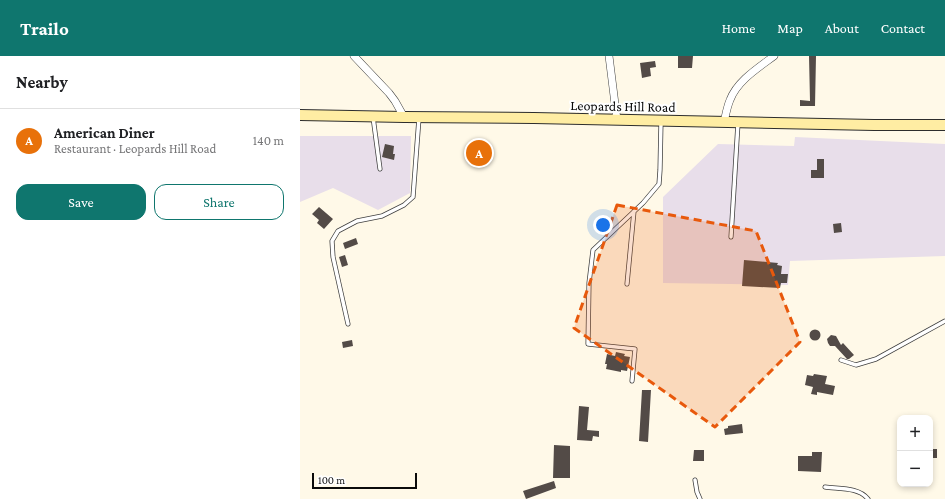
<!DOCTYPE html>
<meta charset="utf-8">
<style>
body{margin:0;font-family:"Crimson Pro",serif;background:#f6f6f6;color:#202124}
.controls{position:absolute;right:12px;bottom:12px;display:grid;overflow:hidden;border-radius:8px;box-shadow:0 2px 6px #0003}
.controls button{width:36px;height:36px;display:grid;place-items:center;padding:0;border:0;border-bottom:1px solid #e0e0e0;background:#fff;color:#202124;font:20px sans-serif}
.scale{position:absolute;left:12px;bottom:10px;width:105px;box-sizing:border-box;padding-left:4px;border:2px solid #0b0b0b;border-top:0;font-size:11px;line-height:14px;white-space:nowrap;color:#0b0b0b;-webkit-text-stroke:3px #fff;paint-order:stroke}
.you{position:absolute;left:303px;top:169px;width:14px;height:14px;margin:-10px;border:3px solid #fff;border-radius:50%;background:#1a73e8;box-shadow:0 0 0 6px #1a73e833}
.badge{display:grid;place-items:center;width:26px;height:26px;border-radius:50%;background:#0f766e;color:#fff;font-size:13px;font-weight:700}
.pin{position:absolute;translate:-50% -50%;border:2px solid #fff;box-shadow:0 1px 4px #0006}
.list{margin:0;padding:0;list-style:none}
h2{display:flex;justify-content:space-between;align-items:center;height:52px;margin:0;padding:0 16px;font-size:17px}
h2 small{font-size:13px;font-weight:400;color:#757577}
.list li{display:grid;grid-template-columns:26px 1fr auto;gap:12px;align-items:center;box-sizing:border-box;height:64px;padding:0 16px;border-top:1px solid #e0e0e0}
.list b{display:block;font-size:15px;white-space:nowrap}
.list p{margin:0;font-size:13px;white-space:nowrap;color:#757577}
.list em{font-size:13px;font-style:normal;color:#757577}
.actions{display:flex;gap:8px;padding:12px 16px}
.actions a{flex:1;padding:9px 0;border:1px solid #0f766e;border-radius:12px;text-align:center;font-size:14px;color:#0f766e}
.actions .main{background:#0f766e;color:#fff}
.map{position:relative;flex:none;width:645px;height:443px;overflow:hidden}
header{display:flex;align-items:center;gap:24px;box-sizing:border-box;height:56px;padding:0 20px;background:#0f766e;color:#fff}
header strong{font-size:19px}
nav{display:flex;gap:22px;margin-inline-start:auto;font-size:14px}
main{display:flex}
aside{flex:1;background:#fff}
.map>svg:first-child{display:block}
.industrial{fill:#e8deea}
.building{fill:#534b47}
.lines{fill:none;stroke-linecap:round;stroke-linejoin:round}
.service-casing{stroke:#3e3e3e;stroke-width:5}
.minor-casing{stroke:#3e3e3e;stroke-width:8}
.secondary-casing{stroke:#2d2d2d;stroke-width:12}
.service{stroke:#fff;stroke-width:3.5}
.minor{stroke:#fff;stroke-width:7}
.secondary{stroke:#ffeda3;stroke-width:10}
.marked{fill:#e8590c;fill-opacity:0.2;stroke:#e8590c;stroke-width:3;stroke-dasharray:8 5;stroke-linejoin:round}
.labels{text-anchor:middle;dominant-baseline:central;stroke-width:4;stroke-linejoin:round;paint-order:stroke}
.street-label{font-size:14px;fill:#0b0b0b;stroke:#fff}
</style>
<header>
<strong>Trailo</strong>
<nav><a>Home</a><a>Map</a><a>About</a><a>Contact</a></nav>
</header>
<main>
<aside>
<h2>Nearby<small></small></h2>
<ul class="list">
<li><span class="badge" style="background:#e8710a">A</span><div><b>American Diner</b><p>Restaurant · Leopards Hill Road</p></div><em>140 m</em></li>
</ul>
<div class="actions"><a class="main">Save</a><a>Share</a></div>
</aside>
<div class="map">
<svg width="645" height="443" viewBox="0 0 645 443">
<rect width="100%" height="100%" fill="#fff9e8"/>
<!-- industrial -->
<path class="industrial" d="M 0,80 L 111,80 L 110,137 L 78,154 L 33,132 L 0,146 Z
M 495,81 L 645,88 L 645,200 L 490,205 L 488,229 L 363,227 L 363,141 L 418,88 L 494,90 Z"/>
<!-- building -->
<path class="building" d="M 378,0 L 393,0 L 392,12 L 378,12 Z
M 509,0 L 516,0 L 515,50 L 500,50 L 500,44 L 510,45 Z
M 355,5 L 356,11 L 350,12 L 351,20 L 342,22 L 340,7 Z
M 85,88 L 94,90 L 93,98 L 95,98 L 94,104 L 82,101 Z
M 517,103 L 524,103 L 524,122 L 511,122 L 511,114 L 517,114 Z
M 19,151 L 33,163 L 24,173 L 17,167 L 19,164 L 12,158 Z
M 541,167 L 542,176 L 534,177 L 533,168 Z
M 56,182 L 58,188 L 45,193 L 43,187 Z
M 45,199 L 48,209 L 42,211 L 39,201 Z
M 444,204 L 478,207 L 477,209 L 482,210 L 481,218 L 488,218 L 487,227 L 481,227 L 480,232 L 442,230 Z
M509.5 279a5.5 5.5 0 1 1 11 0a5.5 5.5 0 1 1-11 0Z
M 531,279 L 536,280 L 541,289 L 543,287 L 554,299 L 549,303 L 547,303 L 535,290 L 530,290 L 528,287 L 527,283 Z
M 52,284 L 53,290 L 43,292 L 42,286 Z
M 316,296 L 325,298 L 324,300 L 330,301 L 327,315 L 321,314 L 321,316 L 306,313 L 307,308 L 305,308 L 307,298 L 315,300 Z
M 514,318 L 527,320 L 525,328 L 535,330 L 533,339 L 517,336 L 517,339 L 511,338 L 513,331 L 505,329 L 507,319 L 513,320 Z
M 342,334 L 351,334 L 348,386 L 339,385 Z
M 279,350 L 289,351 L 287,374 L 299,375 L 299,381 L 293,380 L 292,385 L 277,384 Z
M 442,368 L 443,377 L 425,379 L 424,373 L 428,372 L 428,370 Z
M 254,389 L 270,390 L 270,422 L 253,422 Z
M 630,393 L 637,393 L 637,402 L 630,402 Z
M 394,394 L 404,394 L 404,405 L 393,405 Z
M 512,396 L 522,396 L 521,416 L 498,415 L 498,400 L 512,400 Z
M 254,425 L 256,432 L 226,443 L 223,435 Z"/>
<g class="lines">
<defs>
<path id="service" d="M 73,61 L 80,113
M 431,181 L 438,67
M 327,228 L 334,155
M 48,268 L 33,201 L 32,185 L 38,175 L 57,165 L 82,160 L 104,149 L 113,141 L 119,62
M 541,304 L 556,309 L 576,303 L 645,265
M 332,325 L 335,293 L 288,288 L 289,227 L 293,194 L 343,147 L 359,128 L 360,114 L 361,66
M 395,424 L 397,436 L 400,443
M 525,431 C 539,433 559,431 568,443"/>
<path id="minor" d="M 54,0 L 89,37 L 95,45 L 104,61
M 309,0 L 317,64
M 424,66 C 426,58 427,51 430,44 C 437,25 458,12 474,0"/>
<path id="secondary" d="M 0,59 L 104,61 L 234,62 L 574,69 L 645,69"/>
</defs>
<!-- service casing -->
<use href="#service" class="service-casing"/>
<!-- minor casing -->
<use href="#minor" class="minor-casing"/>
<!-- secondary casing -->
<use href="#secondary" class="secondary-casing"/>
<!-- service -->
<use href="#service" class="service"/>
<!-- minor -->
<use href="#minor" class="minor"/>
<!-- secondary -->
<use href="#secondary" class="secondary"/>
</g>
<!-- marked area -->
<path class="marked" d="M 317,149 L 456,175 L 500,286 L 415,371 L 274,272 Z"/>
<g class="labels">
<!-- street labels -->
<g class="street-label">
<text transform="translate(323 50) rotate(1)">Leopards Hill Road</text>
</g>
</g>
</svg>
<div class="controls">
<button>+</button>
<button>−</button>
</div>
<div class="scale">100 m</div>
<div class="you"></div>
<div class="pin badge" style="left:179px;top:97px;background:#e8710a">A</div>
</div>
</main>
